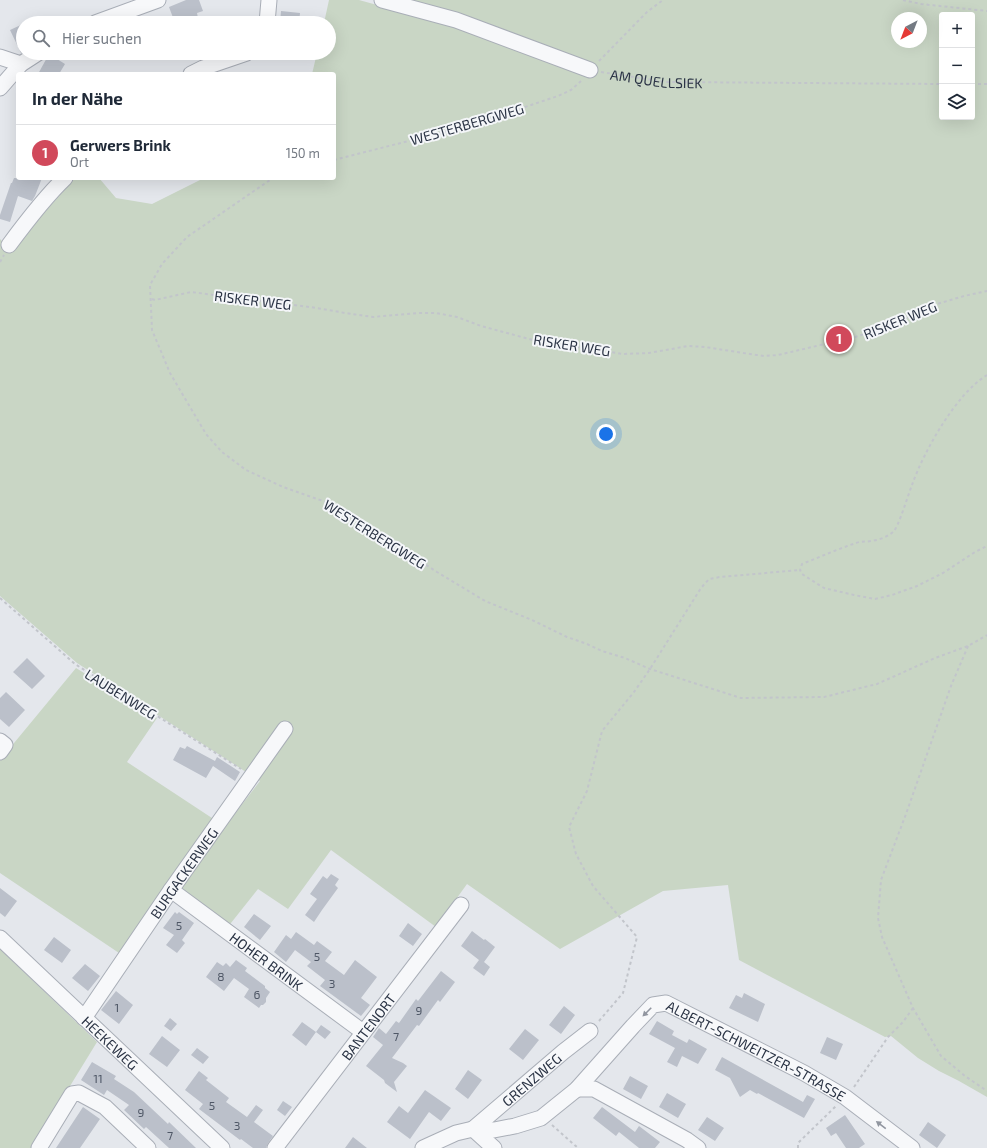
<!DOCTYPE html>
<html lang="de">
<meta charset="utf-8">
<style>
body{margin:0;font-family:"Exo 2",sans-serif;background:#f6f6f7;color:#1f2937}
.controls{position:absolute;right:12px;top:12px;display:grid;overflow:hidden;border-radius:4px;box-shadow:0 4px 16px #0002}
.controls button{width:36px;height:36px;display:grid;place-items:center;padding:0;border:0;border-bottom:1px solid #e0e1e3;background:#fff;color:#1f2937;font:20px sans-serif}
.compass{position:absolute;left:891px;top:12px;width:36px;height:36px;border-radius:50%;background:#fff;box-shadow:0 4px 16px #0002;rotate:222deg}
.you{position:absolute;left:606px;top:434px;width:14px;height:14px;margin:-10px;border:3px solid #fff;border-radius:50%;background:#1a73e8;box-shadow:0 0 0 6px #1a73e833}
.badge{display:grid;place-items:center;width:26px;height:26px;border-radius:50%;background:#d1495b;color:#fff;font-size:13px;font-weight:700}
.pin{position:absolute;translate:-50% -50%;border:2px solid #fff;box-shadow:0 1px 4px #0006}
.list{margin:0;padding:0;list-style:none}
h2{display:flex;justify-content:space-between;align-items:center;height:52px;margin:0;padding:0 16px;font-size:17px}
h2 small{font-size:13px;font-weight:400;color:#747a83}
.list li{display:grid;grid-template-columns:26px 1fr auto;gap:12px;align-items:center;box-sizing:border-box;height:56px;padding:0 16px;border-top:1px solid #e0e1e3}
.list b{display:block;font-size:15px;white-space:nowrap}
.list p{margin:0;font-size:13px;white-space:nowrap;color:#747a83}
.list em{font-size:13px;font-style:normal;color:#747a83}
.icon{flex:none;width:22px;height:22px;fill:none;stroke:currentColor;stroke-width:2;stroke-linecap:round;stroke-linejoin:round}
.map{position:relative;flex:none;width:987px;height:1148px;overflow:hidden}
.search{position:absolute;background:#fff;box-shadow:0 4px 16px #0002;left:16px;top:16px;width:320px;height:44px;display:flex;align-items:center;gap:10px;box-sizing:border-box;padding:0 14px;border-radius:22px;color:#747a83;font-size:15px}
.panel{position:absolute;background:#fff;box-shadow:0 4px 16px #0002;left:16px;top:72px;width:320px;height:108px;border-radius:4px}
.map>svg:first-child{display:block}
.green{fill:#c9d6c5;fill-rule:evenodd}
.building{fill:#bbc0ca}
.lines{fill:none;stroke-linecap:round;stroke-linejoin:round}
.minor-casing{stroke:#a9aeb7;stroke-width:17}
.path{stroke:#c2c5cb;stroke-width:2;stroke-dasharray:3 3;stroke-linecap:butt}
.minor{stroke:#f7f8fa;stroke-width:15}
.oneway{fill:#9196a0}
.labels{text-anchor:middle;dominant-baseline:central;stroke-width:4;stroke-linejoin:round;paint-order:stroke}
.number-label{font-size:12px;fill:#4f5766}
.street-label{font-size:14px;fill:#2b3445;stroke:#f4f6f9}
</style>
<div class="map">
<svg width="987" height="1148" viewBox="0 0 987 1148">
<rect width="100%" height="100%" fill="#e4e7ec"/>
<!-- green -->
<path class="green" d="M 329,0 L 359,0 L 453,26 L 401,0 L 987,0 L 987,1097 L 959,1081 L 939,1071 L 918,1058 L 891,1036 L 885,1037 L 739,960 L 728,885 L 663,891 L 560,949 L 467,884 L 436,927 L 331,850 L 288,909 L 258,889 L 227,928 L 176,890 L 260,781 L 77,663 L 0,596 L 0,239 L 7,246 L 12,249 L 75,178 L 99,178 L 116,198 L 152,204 L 204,178 L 334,178 L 334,74 L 312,74 L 317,53 L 329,53 L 329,23 L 324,23 ZM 942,15 L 972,15 L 972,117 L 942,117 ZM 897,18 L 921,18 L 921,42 L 897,42 Z
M 76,668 L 157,718 L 127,762 L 215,820 L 122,955 L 0,873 L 0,760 Z
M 0,949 L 97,1042 L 32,1148 L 0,1148 Z"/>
<!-- building -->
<path class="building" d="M 186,0 L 199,0 L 203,11 L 197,13 L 198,18 L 185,23 L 175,23 L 169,7 Z
M 281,11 L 300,13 L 299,23 L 280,23 Z
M 23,24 L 23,52 L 21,53 L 10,30 Z
M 49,54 L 65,64 L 59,74 L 38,74 Z
M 14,178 L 42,178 L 35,196 L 32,201 L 18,196 L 10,222 L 0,219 L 0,215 L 11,183 L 12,183 Z
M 27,658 L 45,676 L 32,689 L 13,672 Z
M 6,692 L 25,710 L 9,727 L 0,719 L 0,698 Z
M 187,746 L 215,761 L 217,757 L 240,772 L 235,781 L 213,766 L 206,778 L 173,760 L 180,747 L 185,749 Z
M 331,874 L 339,879 L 335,885 L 338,888 L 322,910 L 314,922 L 305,915 L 317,899 L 310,894 L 323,876 L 327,879 Z
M 0,888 L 17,901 L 5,917 L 0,913 Z
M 175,912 L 177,914 L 179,912 L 194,923 L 182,940 L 185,943 L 177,953 L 166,945 L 174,935 L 163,928 Z
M 254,914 L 271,926 L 260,940 L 244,927 Z
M 408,923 L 422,934 L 413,946 L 399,936 Z
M 472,931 L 484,940 L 485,939 L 495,947 L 484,962 L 490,967 L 484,976 L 473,968 L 479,960 L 461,946 Z
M 296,932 L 314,945 L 317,941 L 332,952 L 325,961 L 344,975 L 355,960 L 377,977 L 361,998 L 370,1005 L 361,1016 L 320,986 L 325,980 L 307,966 L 311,962 L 295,950 L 286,962 L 274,952 L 286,935 L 291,939 Z
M 54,937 L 71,950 L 62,963 L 44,950 Z
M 236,960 L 247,968 L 245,971 L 265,986 L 265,988 L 270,992 L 266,998 L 266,1002 L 263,1005 L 261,1005 L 259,1008 L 244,997 L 249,989 L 234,978 L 224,991 L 206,977 L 217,962 L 223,966 L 226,963 L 230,967 Z
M 85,964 L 100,976 L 88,991 L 72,978 Z
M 441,971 L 455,982 L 440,1002 L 438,1000 L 419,1026 L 417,1025 L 392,1058 L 403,1063 L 407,1066 L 394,1082 L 397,1092 L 385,1083 L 384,1080 L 366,1066 L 383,1045 L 373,1037 L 379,1028 L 386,1034 L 396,1021 L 399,1023 L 416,999 L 418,1001 Z
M 116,991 L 133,1005 L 119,1024 L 101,1010 Z
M 744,993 L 765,1004 L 758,1022 L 729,1008 L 736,995 L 742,998 Z
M 564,1006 L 575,1015 L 561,1034 L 549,1025 Z
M 170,1018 L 177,1024 L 171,1031 L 164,1026 Z
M 657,1021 L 674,1031 L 672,1035 L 687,1043 L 689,1039 L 707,1049 L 698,1064 L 682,1056 L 677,1067 L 667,1062 L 675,1048 L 649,1034 Z
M 302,1022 L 316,1032 L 306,1046 L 292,1035 Z
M 321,1025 L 331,1032 L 325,1039 L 316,1032 Z
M 525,1029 L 539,1040 L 523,1060 L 509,1049 Z
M 162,1036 L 180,1050 L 167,1067 L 149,1054 Z
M 827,1037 L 843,1044 L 836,1060 L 820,1053 Z
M 197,1048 L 209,1057 L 203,1064 L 191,1055 Z
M 722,1057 L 803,1102 L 807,1095 L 815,1099 L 804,1118 L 758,1093 L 757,1094 L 750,1090 L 740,1097 L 730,1078 L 715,1070 Z
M 92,1062 L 116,1076 L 114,1079 L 134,1092 L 168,1124 L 169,1122 L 196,1148 L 169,1148 L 146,1127 L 144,1129 L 124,1110 L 129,1105 L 107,1090 L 104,1095 L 81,1080 Z
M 468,1070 L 482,1080 L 468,1099 L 455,1089 Z
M 199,1071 L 208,1078 L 206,1080 L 229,1098 L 226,1102 L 247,1117 L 256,1105 L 263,1110 L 254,1122 L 273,1136 L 268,1143 L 266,1148 L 253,1148 L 241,1139 L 240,1140 L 199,1109 L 203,1104 L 185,1090 Z
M 630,1076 L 648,1086 L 641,1099 L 623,1089 Z
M 425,1090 L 451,1108 L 441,1121 L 429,1112 L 410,1139 L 387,1122 L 399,1106 L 408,1113 Z
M 667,1093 L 686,1104 L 678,1118 L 659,1107 Z
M 283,1101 L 292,1107 L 285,1116 L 277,1110 Z
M 83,1107 L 100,1119 L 80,1148 L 56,1148 Z
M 602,1107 L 635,1132 L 639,1126 L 660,1142 L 655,1148 L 639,1148 L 619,1132 L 616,1136 L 593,1118 Z
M 845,1115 L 865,1144 L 859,1148 L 846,1148 L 836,1133 L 831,1136 L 826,1128 Z
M 707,1117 L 724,1128 L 715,1141 L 698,1130 Z
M 928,1122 L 946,1135 L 937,1148 L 919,1135 Z
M 353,1137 L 367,1148 L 345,1148 Z"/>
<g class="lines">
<defs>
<g id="minor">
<path d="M 382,0 L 456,20 L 590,70"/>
<path d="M 95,23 L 158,0"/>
<path d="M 267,23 L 269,0"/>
<path d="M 0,57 L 21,64"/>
<path d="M 191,74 L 203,68 L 247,53"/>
<path d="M 0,88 L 21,64 L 38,53"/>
<path d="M 9,245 C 26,222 44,198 65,178"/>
<path d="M 0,741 L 5,745 L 0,752"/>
<path id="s2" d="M 171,890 L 363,1032"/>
<path id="s3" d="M 0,938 L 222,1148"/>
<path id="s4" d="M 84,1018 L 171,890 L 285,729"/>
<path d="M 577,1089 L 594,1089 L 687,1140 L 698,1148"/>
<path d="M 39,1148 L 72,1094 L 79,1093 L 105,1107 L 148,1148"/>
<path id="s5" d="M 275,1148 L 461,905"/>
<path id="s6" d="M 423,1148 L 456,1133 L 473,1129 L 494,1130 L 515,1126 L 541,1118 L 577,1089 L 633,1026 L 653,1005 L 666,1003 L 804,1073 L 845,1097 L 912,1148"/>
<path id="s7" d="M 494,1148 L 473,1129 L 563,1052 L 590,1031"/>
</g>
</defs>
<!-- minor casing -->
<use href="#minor" class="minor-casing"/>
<!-- path -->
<g class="path">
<path d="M 903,0 L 921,4 L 987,11"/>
<path d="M 599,61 L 647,12 L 663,0"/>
<path id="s1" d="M 601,72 L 666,82 L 942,84"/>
<path d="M 972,84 L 987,84"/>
<path d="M 334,160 L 471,125 L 558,96 L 571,90 L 581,81"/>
<path d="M 275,178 L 270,180 L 187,237 L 162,264 L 150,285 L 152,330 L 170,373 L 206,434 L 222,452 L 246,470 L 283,487 L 323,501 L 366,526 L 437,572 L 485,601 L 532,620 L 567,637 L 587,644 L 602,651 L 625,658 L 650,669 L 741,698 L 824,697 L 877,684 L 935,658 L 968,646 L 987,635"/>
<path d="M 0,262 L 4,255"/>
<path d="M 152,299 L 155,300 L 191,292 L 317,308 L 345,313 L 373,317 L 418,313 L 436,313 L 457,317 L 481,326 L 533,340 L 623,354 L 649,353 L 688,346 L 705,347 L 750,354 L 764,356 L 778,355 L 855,337 L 886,327 L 937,304 L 964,296 L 987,291"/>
<path d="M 987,375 C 956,394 924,451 912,485 C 909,492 898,529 893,532 C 887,537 879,540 871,541 C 866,542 861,541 856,543 C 838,549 820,557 802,564 L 800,570 L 802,574 L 805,576 L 824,588 L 854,595 L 875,599 L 892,595 L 917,586 L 943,573 L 975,552 L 987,546"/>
<path d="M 0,598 L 75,664 L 241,769"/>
<path d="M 968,646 L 951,686 L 906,814 L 881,880 L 878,918 L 882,937 L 913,1008 L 941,1056 L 965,1076 L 987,1091"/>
<path d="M 599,1021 L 623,993 L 637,937 L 593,886 L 576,854 L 569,827 L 587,791 L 602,731 L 634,692 L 650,669 L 701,588 L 709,579 L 720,577 L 800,570"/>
<path d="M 854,1087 L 888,1037 L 903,1022 L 913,1008"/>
<path d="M 552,1125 L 578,1148"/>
<path d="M 798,1148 L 798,1143 L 836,1106"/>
</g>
<!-- minor -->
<use href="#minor" class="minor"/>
</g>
<!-- one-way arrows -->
<defs><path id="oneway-solid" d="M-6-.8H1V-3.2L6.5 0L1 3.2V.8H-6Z"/></defs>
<g class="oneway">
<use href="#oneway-solid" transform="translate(647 1012) rotate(135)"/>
<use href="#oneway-solid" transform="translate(881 1125) rotate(-143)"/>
</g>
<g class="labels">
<!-- number labels -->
<g class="number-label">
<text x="179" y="925">5</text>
<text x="317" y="956">5</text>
<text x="221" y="976">8</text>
<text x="332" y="983">3</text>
<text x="257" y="994">6</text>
<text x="117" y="1007">1</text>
<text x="419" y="1010">9</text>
<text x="396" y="1036">7</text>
<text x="98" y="1078">11</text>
<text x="212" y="1105">5</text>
<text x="141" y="1112">9</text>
<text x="237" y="1125">3</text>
<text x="170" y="1135">7</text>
</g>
<!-- street labels -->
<g class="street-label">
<text stroke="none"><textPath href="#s1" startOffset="56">AM QUELLSIEK</textPath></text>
<text transform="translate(467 124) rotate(-16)">WESTERBERGWEG</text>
<text transform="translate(253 300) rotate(7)">RISKER WEG</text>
<text transform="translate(900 320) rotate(-22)">RISKER WEG</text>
<text transform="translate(572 345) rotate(9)">RISKER WEG</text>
<text transform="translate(375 534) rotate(32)">WESTERBERGWEG</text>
<text transform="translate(121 694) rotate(32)">LAUBENWEG</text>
<text stroke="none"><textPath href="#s4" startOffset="176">BURGACKERWEG</textPath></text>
<text stroke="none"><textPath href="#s2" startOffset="119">HOHER BRINK</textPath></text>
<text stroke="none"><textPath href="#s5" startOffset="153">BANTENORT</textPath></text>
<text stroke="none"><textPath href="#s3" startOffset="152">HEEKEWEG</textPath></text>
<text stroke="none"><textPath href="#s6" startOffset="398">ALBERT-SCHWEITZER-STRASSE</textPath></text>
<text stroke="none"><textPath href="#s7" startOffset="105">GRENZWEG</textPath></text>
</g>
</g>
</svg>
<div class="controls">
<button>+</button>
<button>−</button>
<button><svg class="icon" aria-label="layers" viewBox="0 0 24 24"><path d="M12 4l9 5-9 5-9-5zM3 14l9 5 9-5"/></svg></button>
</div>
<svg class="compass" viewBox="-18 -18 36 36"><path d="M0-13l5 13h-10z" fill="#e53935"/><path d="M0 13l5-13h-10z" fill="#747a83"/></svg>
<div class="you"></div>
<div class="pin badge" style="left:839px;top:339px">1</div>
<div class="search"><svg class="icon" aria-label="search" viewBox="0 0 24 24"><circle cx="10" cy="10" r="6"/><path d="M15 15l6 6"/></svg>Hier suchen</div>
<section class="panel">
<h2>In der Nähe<small></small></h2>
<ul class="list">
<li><span class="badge">1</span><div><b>Gerwers Brink</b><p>Ort</p></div><em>150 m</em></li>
</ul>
</section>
</div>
